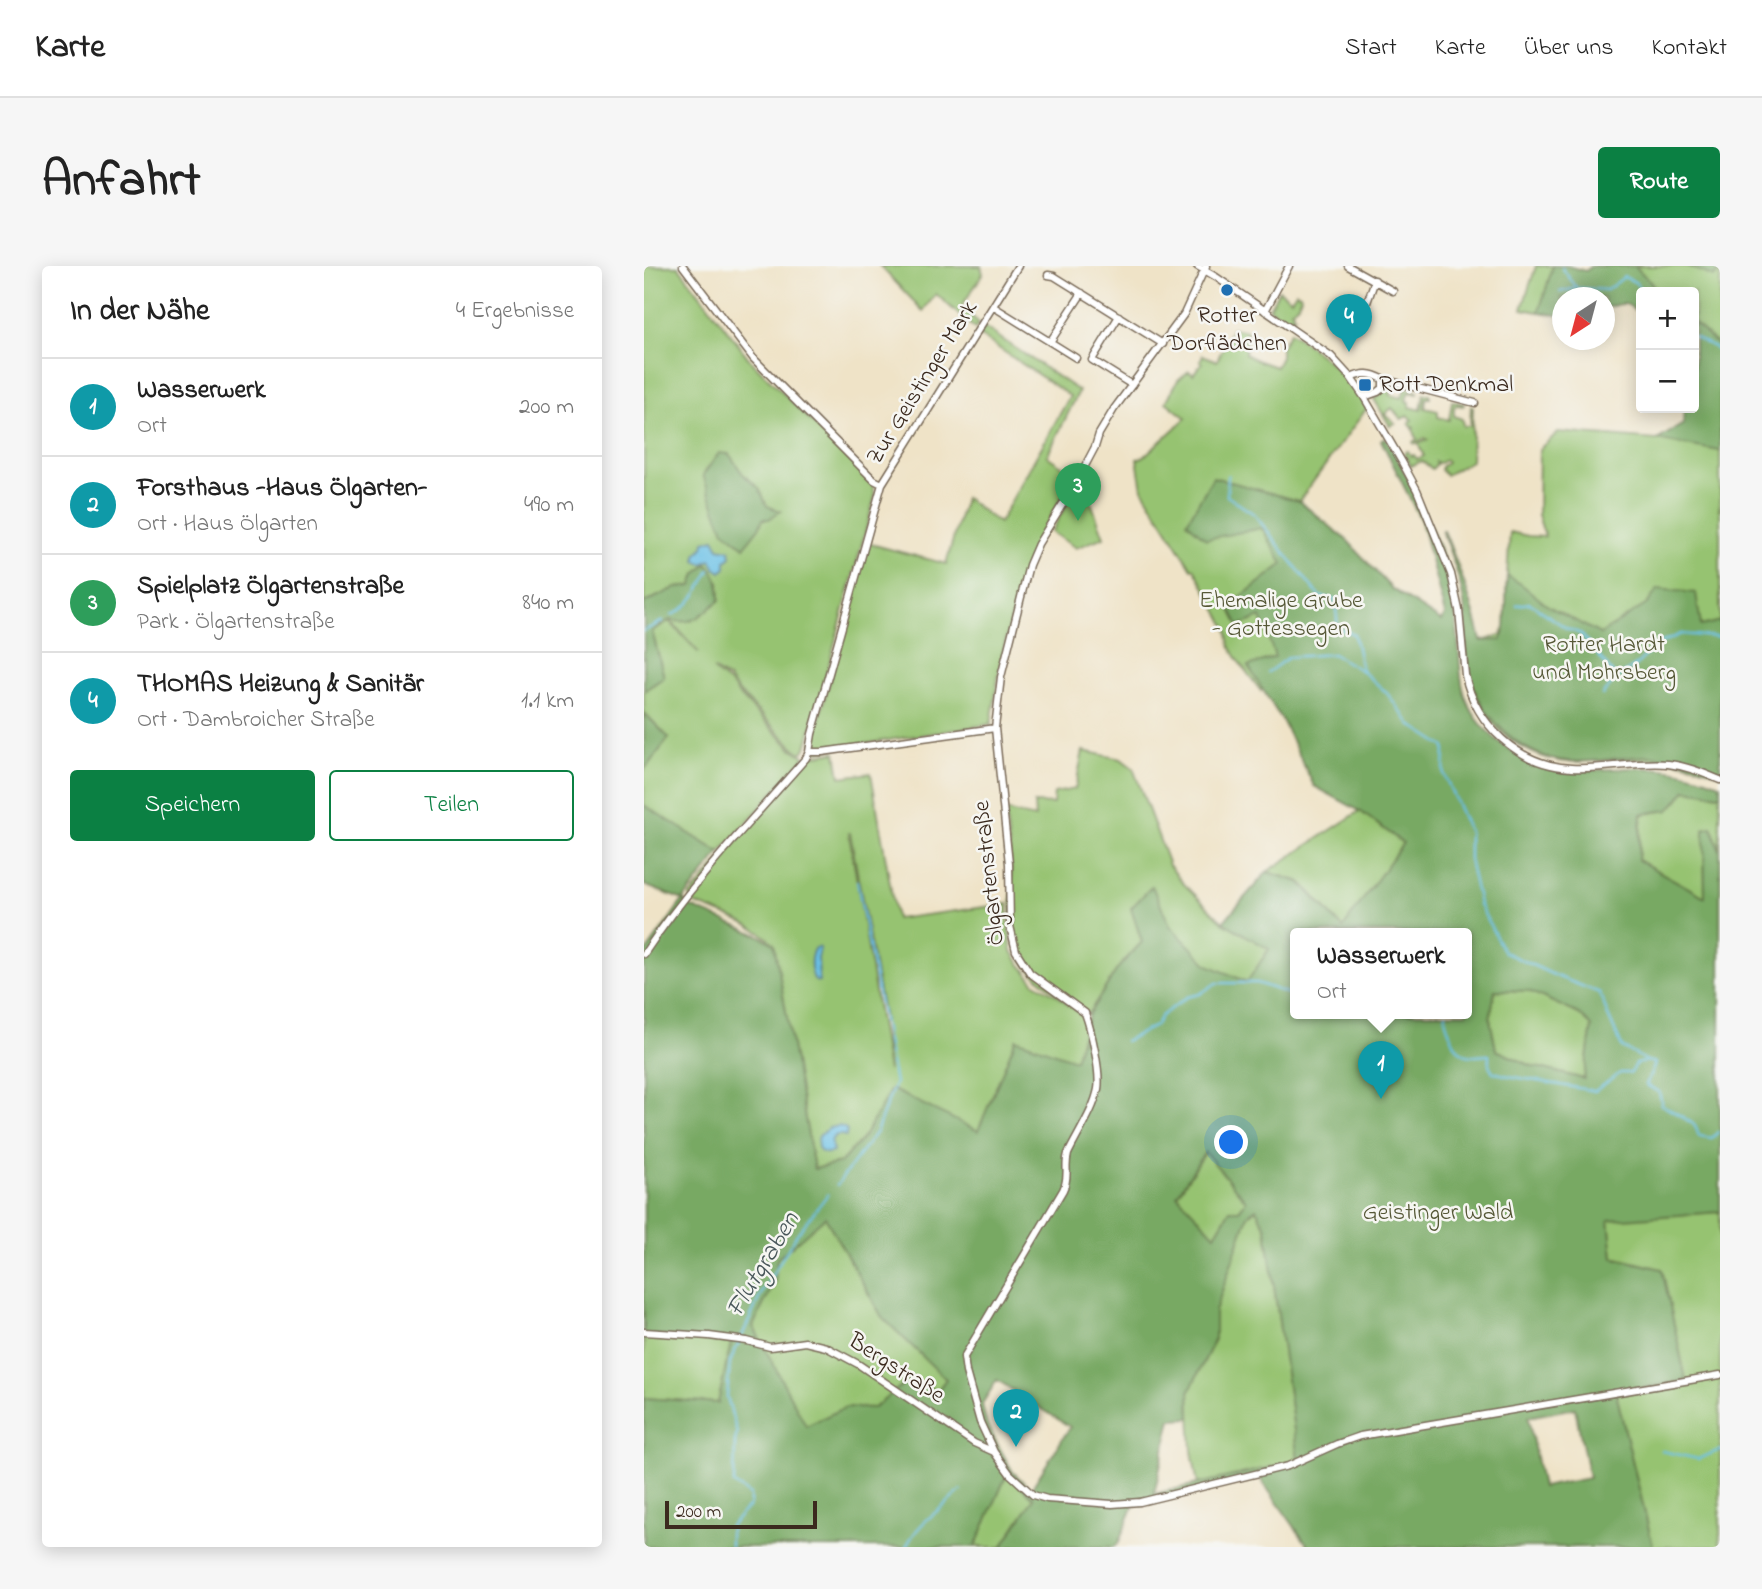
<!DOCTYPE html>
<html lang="de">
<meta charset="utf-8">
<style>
body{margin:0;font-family:"Indie Flower",sans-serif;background:#f6f6f6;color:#222}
.controls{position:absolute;right:21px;top:21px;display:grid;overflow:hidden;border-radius:7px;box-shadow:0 4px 18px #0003}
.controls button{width:63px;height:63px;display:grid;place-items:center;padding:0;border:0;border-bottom:2px solid #e0e0e0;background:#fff;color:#222;font:35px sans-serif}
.compass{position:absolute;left:908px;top:21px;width:63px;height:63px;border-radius:50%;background:#fff;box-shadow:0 4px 18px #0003;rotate:216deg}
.scale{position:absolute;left:21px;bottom:18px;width:152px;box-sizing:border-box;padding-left:7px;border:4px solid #3b2a1e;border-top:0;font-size:19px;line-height:24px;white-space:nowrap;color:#3b2a1e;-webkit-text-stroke:5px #f6f6f2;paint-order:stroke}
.you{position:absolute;left:588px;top:877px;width:24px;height:24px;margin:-18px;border:5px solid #fff;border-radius:50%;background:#1a73e8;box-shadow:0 0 0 10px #1a73e833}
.badge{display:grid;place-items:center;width:46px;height:46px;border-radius:50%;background:#0b8043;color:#fff;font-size:23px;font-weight:700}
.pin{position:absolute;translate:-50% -58px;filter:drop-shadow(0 2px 4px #0008)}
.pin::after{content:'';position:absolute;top:37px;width:24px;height:21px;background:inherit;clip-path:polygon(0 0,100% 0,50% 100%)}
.popup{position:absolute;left:646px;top:662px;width:182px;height:91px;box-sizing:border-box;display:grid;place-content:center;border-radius:7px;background:#fff;filter:drop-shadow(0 2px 5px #0005);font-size:23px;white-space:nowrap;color:#767676}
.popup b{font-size:26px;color:#222}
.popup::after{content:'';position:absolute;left:50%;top:100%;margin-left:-14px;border:14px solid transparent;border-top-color:#fff}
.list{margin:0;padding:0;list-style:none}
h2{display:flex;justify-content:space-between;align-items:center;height:91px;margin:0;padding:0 28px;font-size:30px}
h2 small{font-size:23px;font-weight:400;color:#767676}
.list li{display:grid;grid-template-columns:46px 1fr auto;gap:21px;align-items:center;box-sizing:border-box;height:98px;padding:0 28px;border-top:2px solid #e0e0e0}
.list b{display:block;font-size:26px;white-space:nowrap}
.list p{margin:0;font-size:23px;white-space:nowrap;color:#767676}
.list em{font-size:23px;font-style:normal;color:#767676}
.actions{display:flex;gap:14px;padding:21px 28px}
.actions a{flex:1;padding:16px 0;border:2px solid #0b8043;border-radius:7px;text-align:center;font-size:24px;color:#0b8043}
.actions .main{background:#0b8043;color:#fff}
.map{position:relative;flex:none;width:1076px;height:1281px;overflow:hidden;border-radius:7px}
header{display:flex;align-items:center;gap:42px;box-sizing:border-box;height:98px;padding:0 35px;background:#fff;border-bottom:2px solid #e0e0e0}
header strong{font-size:33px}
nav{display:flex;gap:38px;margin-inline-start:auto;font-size:24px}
.intro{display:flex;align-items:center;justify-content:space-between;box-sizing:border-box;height:168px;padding:0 42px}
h1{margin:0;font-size:49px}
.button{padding:18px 32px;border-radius:7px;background:#0b8043;color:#fff;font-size:24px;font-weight:700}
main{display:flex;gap:42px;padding:0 42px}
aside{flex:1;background:#fff;border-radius:7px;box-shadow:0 4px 18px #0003}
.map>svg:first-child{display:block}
.green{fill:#96c371;stroke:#687648;stroke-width:2;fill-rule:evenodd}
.forest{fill:#78a963;stroke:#5a6a40;stroke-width:2;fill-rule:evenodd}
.water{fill:#6ac1e7;stroke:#527682;stroke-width:2}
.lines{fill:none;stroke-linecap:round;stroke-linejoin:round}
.stream{stroke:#6ac1e7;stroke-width:2}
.minor-casing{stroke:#7a6b59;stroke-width:9}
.minor{stroke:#fff;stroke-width:6}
.poi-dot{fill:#1f6fb2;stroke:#f6f6f2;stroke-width:2.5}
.labels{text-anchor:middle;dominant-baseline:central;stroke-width:5;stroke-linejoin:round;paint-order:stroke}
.poi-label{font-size:24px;fill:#3b2a1e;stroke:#f6f6f2}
.street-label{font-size:24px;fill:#3b2a1e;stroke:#f6f6f2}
.park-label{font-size:24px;fill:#565837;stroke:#f6f6f2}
.water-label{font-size:26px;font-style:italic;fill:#49575a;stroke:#f6f6f2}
</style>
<header>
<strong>Karte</strong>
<nav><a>Start</a><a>Karte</a><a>Über uns</a><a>Kontakt</a></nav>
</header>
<div class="intro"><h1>Anfahrt</h1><a class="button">Route</a></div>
<main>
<aside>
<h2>In der Nähe<small>4 Ergebnisse</small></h2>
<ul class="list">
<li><span class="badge" style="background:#0f9aa8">1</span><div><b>Wasserwerk</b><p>Ort</p></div><em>200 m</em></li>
<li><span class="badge" style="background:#0f9aa8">2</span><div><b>Forsthaus -Haus Ölgarten-</b><p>Ort · Haus Ölgarten</p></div><em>490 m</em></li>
<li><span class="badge" style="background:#2e9e5b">3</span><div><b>Spielplatz Ölgartenstraße</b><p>Park · Ölgartenstraße</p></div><em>840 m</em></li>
<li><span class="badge" style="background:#0f9aa8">4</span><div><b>THOMAS Heizung &amp; Sanitär</b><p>Ort · Dambroicher Straße</p></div><em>1.1 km</em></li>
</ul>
<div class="actions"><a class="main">Speichern</a><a>Teilen</a></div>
</aside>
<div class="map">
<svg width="1076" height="1281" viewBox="0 0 1076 1281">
<rect width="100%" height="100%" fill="#f6f6f2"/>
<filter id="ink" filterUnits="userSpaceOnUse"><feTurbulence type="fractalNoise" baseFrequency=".0143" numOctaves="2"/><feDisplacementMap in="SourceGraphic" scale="14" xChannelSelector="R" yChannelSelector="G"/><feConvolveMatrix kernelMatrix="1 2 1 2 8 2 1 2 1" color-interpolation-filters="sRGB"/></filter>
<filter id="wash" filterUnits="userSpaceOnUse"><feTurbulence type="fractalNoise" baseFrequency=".00686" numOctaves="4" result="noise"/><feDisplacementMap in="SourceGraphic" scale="28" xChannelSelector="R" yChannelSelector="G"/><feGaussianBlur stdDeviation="1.57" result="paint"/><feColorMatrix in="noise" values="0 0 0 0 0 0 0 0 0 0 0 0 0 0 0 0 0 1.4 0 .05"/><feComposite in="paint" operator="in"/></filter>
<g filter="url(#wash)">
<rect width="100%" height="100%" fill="#efe3c7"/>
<!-- green -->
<path class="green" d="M 0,0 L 34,0 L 107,95 L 228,216 L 231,230 L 162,482 L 157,487 L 149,481 L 94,425 L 85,413 L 69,403 C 78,413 88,415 94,428 L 147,482 L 160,490 L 160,492 L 76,587 L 0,539 L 0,504 L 25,472 L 0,446 L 0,425 L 20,411 L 8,365 L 25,355 L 55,387 L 26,354 L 53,352 L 76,334 L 75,315 L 52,308 L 48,320 L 31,322 L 0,337 Z
M 236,0 L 337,0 L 339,8 L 317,41 L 335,57 L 331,63 L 292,28 L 279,45 Z
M 892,0 L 909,0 L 895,46 L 878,43 Z
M 968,0 L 1076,0 L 1076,237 L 1075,242 L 1076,241 L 1076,455 L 1070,467 L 1076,508 C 1023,485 977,496 922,496 C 882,491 846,465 830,427 C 824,412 822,395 820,379 L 845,373 L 857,369 L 863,359 L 862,325 L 866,266 L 884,270 L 901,271 L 894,249 L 895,183 L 915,166 L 1013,174 L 1034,178 L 1050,142 L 1050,26 L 1016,26 L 1012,22 L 997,26 L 990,35 L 960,32 L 936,9 Z
M 635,24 L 647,33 L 652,26 L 656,28 L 657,31 L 654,38 L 647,44 L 649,46 L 648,49 L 651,50 L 645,56 L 625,42 Z
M 340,61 L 435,125 L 403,190 L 431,209 L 389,280 L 374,324 L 357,393 L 347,458 L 174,485 L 170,483 L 168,480 L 223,277 L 302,298 L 321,232 L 355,257 L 426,130 L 335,69 Z
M 588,62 L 603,65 L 601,88 L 612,94 L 632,101 L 637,91 L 637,81 L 646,66 C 676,87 705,109 723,142 L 655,235 L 585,216 L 586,226 L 590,228 L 594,223 L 599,221 L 601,226 L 603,236 C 615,238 617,251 626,257 L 657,299 L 681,322 L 691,325 L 699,332 L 702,338 L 701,348 L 704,359 L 716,369 L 721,378 L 726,397 L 742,419 L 753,427 L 756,434 L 770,451 L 787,466 L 795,466 L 800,463 L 804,464 L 811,477 L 813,493 L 811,508 L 813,514 L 827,529 L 828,534 L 829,559 L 835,569 L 831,602 L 845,633 L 850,650 L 883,682 L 903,693 L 940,717 L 960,724 L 971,732 L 975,733 L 984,745 L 985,753 L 994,765 L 999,785 L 1010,786 L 1016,792 C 1015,799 1015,805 1009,809 L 1008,814 L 1030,835 L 1040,840 L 1044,838 C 1046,845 1052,846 1055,851 C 1059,859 1061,864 1070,867 L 1076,861 L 1076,871 L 1074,871 L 1070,877 L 1063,880 L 1049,875 L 1044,868 L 1026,856 L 1015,845 L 1008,830 L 995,819 L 994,816 L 997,804 L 976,813 L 964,828 L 957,832 L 951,833 L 899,823 L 887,819 L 867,823 L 857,819 L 850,820 L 842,818 L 846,813 L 840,808 L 833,796 L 813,793 L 803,788 L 796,787 L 759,800 C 746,789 722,766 726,747 L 813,747 L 810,756 L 819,778 L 830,779 L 847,774 L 849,778 L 847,790 L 854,799 L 870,805 L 897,805 L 944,817 L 952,817 L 971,801 L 982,797 L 984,794 L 972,782 L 965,771 L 951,741 L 948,737 L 935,731 L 902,710 L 873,695 L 836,657 L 823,638 L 825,634 L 824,628 L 818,612 L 825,582 L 813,563 L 807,526 L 800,517 L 798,511 L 796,489 L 785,479 L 762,465 L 743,438 L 729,428 L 704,400 L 695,397 L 673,399 L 655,395 L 647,397 L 641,406 L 645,413 L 643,420 L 637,420 L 628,416 L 621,420 L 617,425 L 595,396 L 586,380 L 583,362 L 550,302 L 548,303 L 498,223 L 493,193 L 499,191 L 542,152 L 522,136 L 534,114 L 545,105 L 549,108 L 558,97 L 556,95 L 559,89 L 573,95 Z
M 748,118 L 746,129 L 758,132 L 761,122 L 774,126 L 774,128 L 767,126 L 764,127 L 762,135 L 766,136 L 766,141 L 777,144 L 780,128 L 786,129 L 786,132 L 782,132 L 781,142 L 794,145 L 794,151 L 805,154 L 808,135 L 820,138 L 819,140 L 813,139 L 810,141 L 810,150 L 818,153 L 819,160 L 826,160 L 827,140 L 829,141 L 827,195 L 802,209 L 797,204 L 798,200 L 803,197 L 801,194 L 796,197 L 792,196 L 793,198 L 788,203 L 778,195 L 767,200 L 760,187 L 764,185 L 767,190 L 770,189 L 773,193 L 780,190 L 774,178 L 784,174 L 781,172 L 770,178 L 769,176 L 773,173 L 769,163 L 770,161 L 768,161 L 765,157 L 768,154 L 764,150 L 757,153 L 748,142 L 741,148 L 751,157 L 746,160 L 730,133 Z
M 438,212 L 460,271 L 432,282 L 407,266 Z
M 439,485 L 477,493 L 489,502 L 525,599 L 539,617 L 579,656 L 625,683 L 611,706 L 651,735 L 539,723 L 487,642 L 498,676 L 474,702 L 444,748 C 425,734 401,721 385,702 C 362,675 369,631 367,598 C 366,580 363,562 361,545 L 391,552 L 390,537 L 409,538 L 410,527 L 431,523 Z
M 192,486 L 196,511 L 227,507 L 252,653 L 364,638 L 364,654 L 368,685 L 374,695 L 391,717 L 414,730 L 434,746 L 442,756 L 431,795 L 372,773 L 334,866 L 247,823 L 220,871 L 196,897 L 170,903 L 130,678 C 109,656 76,648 49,637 L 46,630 L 166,490 ZM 206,567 L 239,747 L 244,805 L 205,567 Z
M 1042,524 L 1076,529 L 1076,586 L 1068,561 L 1060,563 L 1061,632 L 994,594 L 998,548 L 1025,544 Z
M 716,545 L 759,577 L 699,662 L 657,616 L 623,606 Z
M 851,724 L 885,725 L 935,748 L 948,760 L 940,813 L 888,800 L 852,784 L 846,753 Z
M 562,886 L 602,935 L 595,944 L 586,944 L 571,970 L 533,929 Z
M 612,943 L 622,962 L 654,1193 L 646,1197 L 554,1219 L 548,1185 L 545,1126 L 571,1073 L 571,1045 L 604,949 Z
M 1076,946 L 1076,1281 L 1009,1281 L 972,1127 L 1042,1114 L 1018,1003 L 969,991 L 965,953 Z
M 181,951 L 238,1051 L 302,1113 L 293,1125 L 267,1113 L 230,1142 L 202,1141 L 162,1161 L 109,1060 L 131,1015 L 132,993 Z
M 0,1068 L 87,1077 L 74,1137 L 0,1132 Z
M 363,1208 L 390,1232 L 358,1281 L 331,1281 Z"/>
<!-- forest -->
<path class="forest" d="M 909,0 L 923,0 L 942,5 L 947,0 L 991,0 L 1016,26 L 997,26 L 997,50 C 983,35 980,36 961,42 L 960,32 L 918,32 L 918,50 L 895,46 Z
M 1043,0 L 1076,0 L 1076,2 L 1070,11 Z
M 1050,57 L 1076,81 L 1076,185 L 1013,174 L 1039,158 L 1040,142 L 1050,142 Z
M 741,171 C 757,198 770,224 782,252 C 791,271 800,290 805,311 C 811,335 813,360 815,385 C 816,397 816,410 819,422 C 827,458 860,485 894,498 C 928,511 964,501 999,502 C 1026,502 1051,508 1076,518 L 1076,529 L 1042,524 L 1025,544 L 997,548 L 994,594 L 1061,631 L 1060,563 L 1068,561 L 1076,586 L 1076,946 L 965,954 L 969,992 L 1018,1003 L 1042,1114 L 972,1127 L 1009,1281 L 665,1281 L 615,1211 L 490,1239 L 474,1278 L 469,1281 L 358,1281 L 390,1232 L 363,1208 L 331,1281 L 0,1281 L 0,1132 L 74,1137 L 87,1077 L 0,1068 L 0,689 L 39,634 L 0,619 L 0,539 L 76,587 L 39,634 L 47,641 L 114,669 L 130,678 L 170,903 L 196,897 L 220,871 L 247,823 L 334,865 L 372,773 L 431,794 L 445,748 L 474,702 L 498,676 L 487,642 L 508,620 L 526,660 L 564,699 L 603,716 L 625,683 L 579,656 L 623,606 L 656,616 L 699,662 L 759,577 L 716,545 L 670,520 L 639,456 L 604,400 L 631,391 L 617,351 L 595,360 L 585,340 L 639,298 L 618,262 L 562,273 L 543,256 L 569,211 L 655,235 L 704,275 L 747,322 L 797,355 L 801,349 L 777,255 L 737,174 ZM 651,667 L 823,667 L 823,747 L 651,747 ZM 851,724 L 885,725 L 935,748 L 948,760 L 940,813 L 888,800 L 852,784 L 846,753 ZM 561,886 L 602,935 L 595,944 L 586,944 L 571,969 L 533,929 ZM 612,943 L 622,962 L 654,1193 L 646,1197 L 510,1228 L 527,1153 L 546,1152 L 545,1126 L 571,1073 L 571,1045 L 604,949 ZM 181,951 L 238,1051 L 302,1113 L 293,1125 L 267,1112 L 230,1142 L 202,1141 L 162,1160 L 109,1060 L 131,1015 L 133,993 ZM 353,1114 L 426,1161 L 387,1223 L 369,1206 L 343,1159 L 338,1138 ZM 931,1142 L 945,1212 L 898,1221 L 884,1151 Z
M 75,187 L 85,188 L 99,208 L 115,222 L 123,240 L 137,245 L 125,253 L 119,253 L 115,262 L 100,281 L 80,265 L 70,240 L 59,209 Z
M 798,265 L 800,265 C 815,301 829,337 837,375 L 857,374 L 861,362 L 863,310 L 877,318 L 904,340 L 956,368 L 1003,338 L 1014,323 L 1052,327 L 1057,360 L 1076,355 L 1076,508 C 1054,500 1033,491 1009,490 C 981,489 951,498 923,495 C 879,491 839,454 827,412 C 821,388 823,362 820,337 C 816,312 807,289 798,265 Z
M 63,298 C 74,309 75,318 76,334 C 58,348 51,360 26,354 L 8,365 L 20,411 L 0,425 L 0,337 L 31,322 L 48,320 L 52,308 Z
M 0,447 L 25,472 L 0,504 Z"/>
<!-- water -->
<path class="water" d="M 70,273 L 75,282 L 86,284 L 87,291 L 82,295 L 82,302 L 77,306 L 71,302 L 67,294 L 58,298 L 52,295 L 52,289 L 59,282 L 60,276 Z
M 174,681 L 176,682 L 174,692 L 175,716 L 171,715 C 166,706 165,692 170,683 Z
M 195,860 L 201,862 L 203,865 L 202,870 C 195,868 189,868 187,876 L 189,886 C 176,890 171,883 175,870 L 185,862 Z
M 362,1146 L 367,1146 L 376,1153 L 376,1168 L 374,1170 L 370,1170 L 364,1166 Z"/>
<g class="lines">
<!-- stream -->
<path class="stream" d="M 918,2 L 933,22 L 963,24 L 980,11 L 991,16 L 999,26
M 916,26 L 932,22
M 1050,71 L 1070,81 L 1076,87
M 584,209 L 583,230 L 610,248 L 675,330 L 691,334 L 694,362 L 710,368 L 718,405
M 873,339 L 886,337 L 922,362 L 937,368 L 972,411
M 28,349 C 48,340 56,323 66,304
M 0,365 L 19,355
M 624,406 L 645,391 L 689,388 L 718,405 L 742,426 L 767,459 L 801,481 L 800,508 L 825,566 L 825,593 L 835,638 L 860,686 L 912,710 L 956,727 L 963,747 L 978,781 L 1003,795
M 958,429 L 973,412 L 992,399 L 1014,378 L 1037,368 L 1073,371
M 802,747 C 800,756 804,762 807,770 C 816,792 823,791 845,789 L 845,799 L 849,806 L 865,810 L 951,825 L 976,807 L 987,807 L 992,798 L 1003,795 L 1011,797 L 1002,819 L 1015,826 L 1018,839 C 1023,842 1047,855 1050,859 C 1053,862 1053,866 1055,870 L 1068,872 L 1074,866
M 481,775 L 511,760 L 517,750 L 543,731 L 556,728 L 572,717 L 613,717 L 651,730
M 193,919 L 232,866 L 251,817 L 213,615
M 1018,1185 L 1054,1193 L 1076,1184
M 86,1281 L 86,1260 L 106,1239 L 106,1229 L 90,1218 L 91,1175 L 93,1167 L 83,1131 L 86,1096 L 119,1024 L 153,968 L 184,928
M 262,1281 C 276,1253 297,1245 317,1224"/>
</g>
</g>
<g filter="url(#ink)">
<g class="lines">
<defs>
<path id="minor" d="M 39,0 L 109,92 L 230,214 L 238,218
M 553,0 L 572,11 L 687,90 L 707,112 L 720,131 L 758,196 L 773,224 L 807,308 L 815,344 L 821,409 C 832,459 874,499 927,502 C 960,504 992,495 1024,498 C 1043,500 1059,507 1076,514
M 562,0 L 540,48 L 470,143 L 455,168 L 451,181 L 433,215 L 394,278 L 385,299 L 357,411 L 351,462 L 365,598 L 366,660 L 372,685 L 386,707 L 441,747 C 447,763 457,806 454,823 C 450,844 433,869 424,888 C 420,901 426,910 419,924 L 320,1091 L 322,1106 L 336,1156 L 350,1186 L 366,1208 L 389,1229 L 403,1233 L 468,1238 L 496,1236 L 644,1200 L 693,1178 L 716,1170 L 1076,1109
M 704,0 L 749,25
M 404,9 L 410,10 L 519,78
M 350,41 L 432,92
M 621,45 L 645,0
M 475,50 L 448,94 L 488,119
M 714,62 L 731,14
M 406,76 L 438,27
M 707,112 C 719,106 727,107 739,113 L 739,122 L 734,126 L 720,131
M 739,113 L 831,137
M 165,486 L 178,486 L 351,462
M 0,688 C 47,617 106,556 162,492 L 165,486 L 168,468 L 238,218 L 374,0
M 0,1066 L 65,1070 L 103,1075 L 126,1081 L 161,1076 L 182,1081 L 214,1098 L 330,1177 L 350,1186"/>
</defs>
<!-- minor casing -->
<use href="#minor" class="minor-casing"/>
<!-- minor -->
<use href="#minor" class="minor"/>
</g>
</g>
<!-- markers -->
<g class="poi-dot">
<circle cx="583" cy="24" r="7"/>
<rect x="714" y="112" width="14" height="14" rx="3.5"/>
</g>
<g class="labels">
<!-- poi labels -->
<g class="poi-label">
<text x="583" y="50">Rotter<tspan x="583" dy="28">Dorflädchen</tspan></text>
<text x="735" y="119" text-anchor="start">Rott Denkmal</text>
</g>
<!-- street labels -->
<g class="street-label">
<text transform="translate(279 117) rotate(-58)">Zur Geistinger Mark</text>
<text transform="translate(346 607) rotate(-96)">Ölgartenstraße</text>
<text transform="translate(252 1103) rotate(33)">Bergstraße</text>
</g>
<!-- park labels -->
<g class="park-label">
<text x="637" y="335">Ehemalige Grube<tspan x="637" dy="28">- Gottessegen</tspan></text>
<text x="960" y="379">Rotter Hardt<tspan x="960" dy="28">und Mohrsberg</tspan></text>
<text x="794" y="947">Geistinger Wald</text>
</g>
<!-- water labels -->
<g class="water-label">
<text transform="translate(120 999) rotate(-59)">Flutgraben</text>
</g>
</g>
</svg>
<div class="controls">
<button>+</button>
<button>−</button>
</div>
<svg class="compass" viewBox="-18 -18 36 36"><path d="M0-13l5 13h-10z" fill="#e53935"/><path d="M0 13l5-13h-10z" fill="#767676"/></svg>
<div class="scale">200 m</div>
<div class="you"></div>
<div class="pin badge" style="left:737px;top:833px;background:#0f9aa8">1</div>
<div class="popup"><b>Wasserwerk</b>Ort</div>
<div class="pin badge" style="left:372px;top:1181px;background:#0f9aa8">2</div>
<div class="pin badge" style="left:434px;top:255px;background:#2e9e5b">3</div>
<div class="pin badge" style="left:705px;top:86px;background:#0f9aa8">4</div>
</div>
</main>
